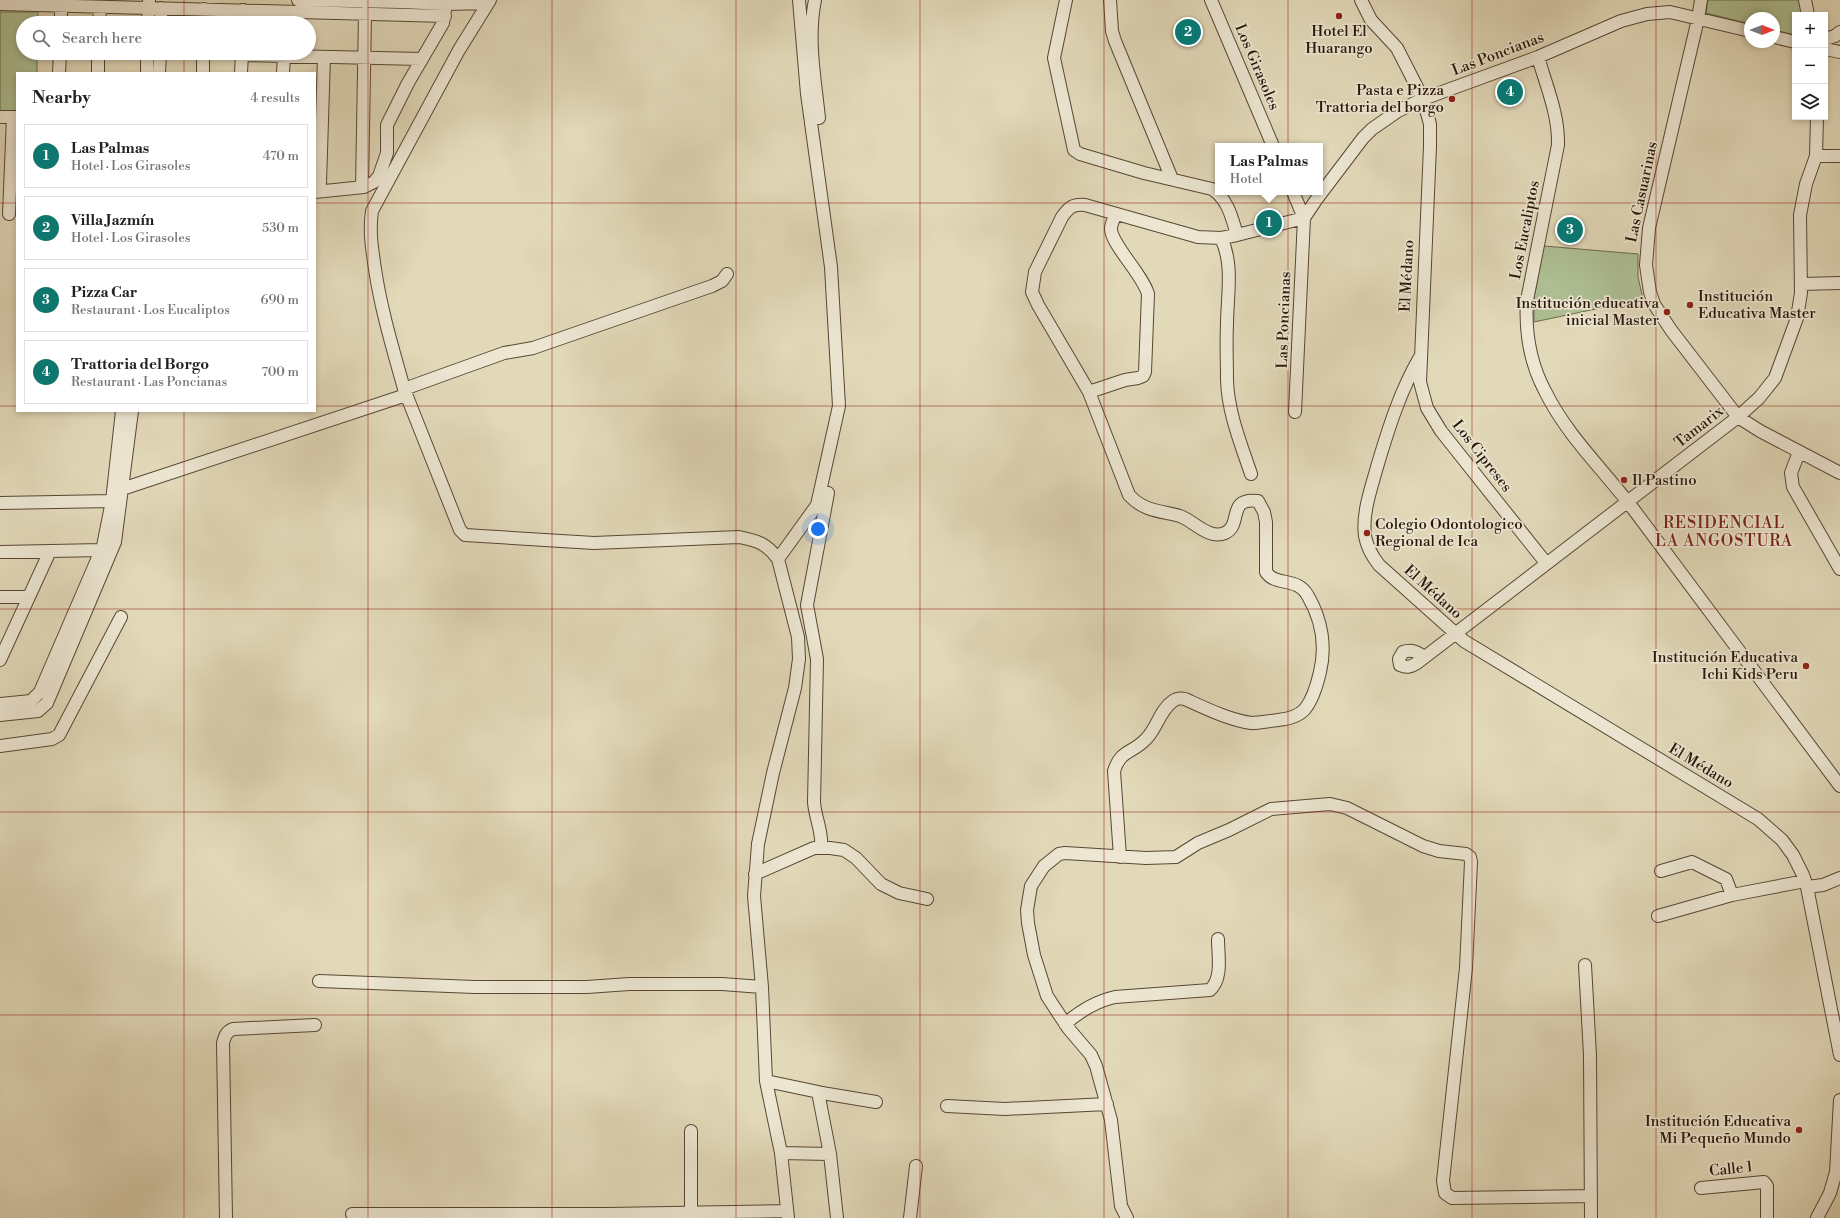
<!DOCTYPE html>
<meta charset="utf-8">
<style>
body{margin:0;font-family:"Libre Bodoni",serif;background:#f6f6f6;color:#202124}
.controls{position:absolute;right:12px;top:12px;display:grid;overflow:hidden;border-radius:0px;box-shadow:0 2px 6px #0003}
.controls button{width:36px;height:36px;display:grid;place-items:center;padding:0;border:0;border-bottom:1px solid #e0e0e0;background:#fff;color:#202124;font:20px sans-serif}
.compass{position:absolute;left:1744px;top:12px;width:36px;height:36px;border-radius:50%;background:#fff;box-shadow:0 2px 6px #0003;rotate:90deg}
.you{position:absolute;left:818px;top:529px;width:14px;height:14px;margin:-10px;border:3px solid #fff;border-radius:50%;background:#1a73e8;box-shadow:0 0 0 6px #1a73e833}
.badge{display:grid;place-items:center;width:26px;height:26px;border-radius:50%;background:#0f766e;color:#fff;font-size:13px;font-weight:700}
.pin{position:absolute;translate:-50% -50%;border:2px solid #fff;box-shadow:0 1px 4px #0006}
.popup{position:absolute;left:1215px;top:143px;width:108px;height:52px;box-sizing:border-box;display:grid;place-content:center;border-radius:0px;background:#fff;filter:drop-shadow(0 1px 3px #0005);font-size:13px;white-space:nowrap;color:#757577}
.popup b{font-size:15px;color:#202124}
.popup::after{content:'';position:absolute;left:50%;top:100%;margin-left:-8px;border:8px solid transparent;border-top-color:#fff}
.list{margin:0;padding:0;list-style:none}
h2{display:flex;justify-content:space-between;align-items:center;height:52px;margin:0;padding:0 16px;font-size:17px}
h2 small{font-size:13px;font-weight:400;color:#757577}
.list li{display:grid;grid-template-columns:26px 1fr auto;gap:12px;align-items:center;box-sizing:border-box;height:64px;margin:0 8px 8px;padding:0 8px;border:1px solid #e0e0e0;border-radius:0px}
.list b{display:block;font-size:15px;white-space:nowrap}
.list p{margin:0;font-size:13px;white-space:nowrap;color:#757577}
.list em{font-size:13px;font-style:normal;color:#757577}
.icon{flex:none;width:22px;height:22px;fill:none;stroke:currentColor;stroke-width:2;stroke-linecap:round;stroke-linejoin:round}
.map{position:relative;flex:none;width:1840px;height:1218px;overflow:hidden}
.search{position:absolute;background:#fff;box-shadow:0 2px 6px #0003;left:16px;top:16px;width:300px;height:44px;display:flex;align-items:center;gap:10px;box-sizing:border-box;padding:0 14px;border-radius:22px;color:#757577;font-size:15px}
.panel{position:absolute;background:#fff;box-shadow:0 2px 6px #0003;left:16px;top:72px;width:300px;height:340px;border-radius:0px}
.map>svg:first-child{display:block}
.green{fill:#aec094;stroke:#6c6b4e}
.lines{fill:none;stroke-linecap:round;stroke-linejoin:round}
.minor-casing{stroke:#584734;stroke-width:14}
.minor{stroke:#ece6d2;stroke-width:12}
.grid{fill:none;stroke:#8f2418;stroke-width:1;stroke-opacity:0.55}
.poi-dot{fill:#8f2418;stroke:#ece6d2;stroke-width:1.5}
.labels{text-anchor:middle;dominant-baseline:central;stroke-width:3.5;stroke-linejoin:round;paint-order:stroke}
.poi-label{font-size:15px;fill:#2a1608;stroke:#ece6d2;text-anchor:end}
.street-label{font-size:15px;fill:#2a1608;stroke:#ece6d2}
.neighbourhood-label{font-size:16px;letter-spacing:1px;fill:#7a1f14;stroke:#ece6d2}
</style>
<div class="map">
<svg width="1840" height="1218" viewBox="0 0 1840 1218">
<rect width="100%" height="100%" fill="#e2d9b9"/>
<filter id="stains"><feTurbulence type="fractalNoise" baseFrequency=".005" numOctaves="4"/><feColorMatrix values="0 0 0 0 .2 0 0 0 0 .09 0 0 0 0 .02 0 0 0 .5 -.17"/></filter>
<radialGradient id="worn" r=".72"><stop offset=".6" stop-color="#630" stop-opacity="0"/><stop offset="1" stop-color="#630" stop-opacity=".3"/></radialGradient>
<!-- green -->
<path class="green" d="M 1708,0 L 1799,0 L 1802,15 L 1795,15 L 1795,35 L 1774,30 L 1774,18 L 1750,18 L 1750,24 L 1706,13 Z
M 0,12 L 38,12 L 38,23 L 23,23 L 23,53 L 37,53 L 37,73 L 17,73 L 17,114 L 0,113 Z
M 1544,246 L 1638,254 L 1638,277 L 1643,299 L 1534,322 L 1534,298 Z"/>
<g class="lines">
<defs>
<path id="minor" d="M 298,0 L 402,2 L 446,4 L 488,3
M 490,0 L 459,50 L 372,211 C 369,231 372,249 375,269 C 381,310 393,349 404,389 L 504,353 L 533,348 L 712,286 L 722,281 L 727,274
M 815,0 C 807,39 815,79 819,118
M 1066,0 L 1054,58 L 1074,150 L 1080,154 L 1144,173 L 1212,189 C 1228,199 1232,218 1237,235
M 1110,0 L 1112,31 L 1115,41 L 1172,179
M 1211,0 L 1273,146
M 1361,0 L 1371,20 L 1397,48 L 1423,99 L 1430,124 L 1430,146 L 1420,382 L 1427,408 L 1441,431 L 1546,563
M 1701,0 L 1698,19 L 1649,228 L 1646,265 L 1650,292 L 1654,304 L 1671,330 L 1738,417 L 1760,431 L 1840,473
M 1805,0 L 1808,15
M 0,4 L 445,16
M 61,23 L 61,6
M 99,23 L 100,7
M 148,23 L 149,0
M 161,23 L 161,8
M 204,23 L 204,9
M 243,23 L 243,10
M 1774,37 L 1795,42
M 1825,39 L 1835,36 L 1840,32
M 1825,49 L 1840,52
M 241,55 L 422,59
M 1538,57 C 1546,85 1559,115 1558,145 L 1527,300 C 1525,331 1530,363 1545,391 C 1567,436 1604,470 1634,510 C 1702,602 1771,694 1840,786
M 59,73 L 60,53
M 98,73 L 98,53
M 147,73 L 147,53
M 159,73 L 160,53
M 203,73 L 203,53
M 241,73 L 242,53
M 283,73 L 284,56
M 0,117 L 17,117
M 1816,156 L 1840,156
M 320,183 L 324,57
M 362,187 L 365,13
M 315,192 L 364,187 L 374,182 L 379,176 L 387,153 L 387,125 L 408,83 L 443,23 L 446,4
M 9,214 L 13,117
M 1221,238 C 1234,264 1227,297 1227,325 C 1226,343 1227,362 1227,380 C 1228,413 1241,444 1251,474
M 1801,284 L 1840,283
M 1420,357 C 1400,391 1388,430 1377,467 C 1371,489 1362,513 1365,536 C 1367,548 1372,556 1379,565 L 1464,641 L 1758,819 L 1782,840 L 1793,855 L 1803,875 L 1807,887 L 1840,1055
M 404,389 L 460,530 L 465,535 L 594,543 L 739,537 C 758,541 766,543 778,559
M 1089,392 L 1125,380 L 1138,378 L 1143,376 L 1145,372 L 1148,294 C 1143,275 1111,244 1111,229 C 1111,223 1114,219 1116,214
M 1295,412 L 1304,218 L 1316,200 L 1363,138 L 1372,129 L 1398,111 L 1423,99 L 1538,57 L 1621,21 L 1647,14 L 1670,12 L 1750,31
M 1799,452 L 1791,473 L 1793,487 L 1840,569
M 122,489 L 406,395
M 0,503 L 112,501
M 0,552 L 102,550
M 0,597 L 29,597
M 1424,657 C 1417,652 1412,649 1403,652 L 1399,659 L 1400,665 C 1407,668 1411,667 1417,663 L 1738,417 L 1759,398 L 1775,378 L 1797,318 L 1801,293 L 1800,215 L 1806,184 L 1816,156 L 1817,117
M 0,660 L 50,551
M 0,704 L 31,701 L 40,692 L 103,546 L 112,501 L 122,411
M 0,715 L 38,711 L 47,703 L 115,542 L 132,411
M 0,746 L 52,739 L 59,735 L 121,617
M 821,848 C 823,832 815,818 814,802 L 817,659 L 807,605 L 828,493
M 1120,857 L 1114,771 C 1121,749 1132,754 1146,739 C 1157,728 1160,710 1173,701 C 1177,698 1180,698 1185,699 C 1205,708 1229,720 1251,723 C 1259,723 1269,721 1278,720 C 1288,719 1298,717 1305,709 C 1313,699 1317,685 1320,672 C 1326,647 1322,620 1308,596 C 1297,576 1276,587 1266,572 L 1266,522 L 1264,512 L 1258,501 C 1226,497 1243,525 1225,533 C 1209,540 1194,521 1180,516 C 1161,511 1143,511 1129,495 L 1089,392 L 1038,305 L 1032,292 L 1035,272 L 1062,217 C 1069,207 1073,204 1085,205 L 1198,237 L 1221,238 L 1237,235 L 1304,218 L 1293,192
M 1661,871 L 1692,862 L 1726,879 L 1732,895
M 755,874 L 814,848 L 830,848 L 844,850 L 856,858 L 881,884 L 899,893 L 927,899
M 1807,887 L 1823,885 L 1840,878
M 1658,916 L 1732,895 L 1805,881
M 1585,965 L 1590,1055 L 1591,1218
M 319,981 L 475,987 L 587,987 L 629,984 L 722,984 L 762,987
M 1065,1024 C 1080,1011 1097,1001 1115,997 L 1210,990 C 1223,978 1218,956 1218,939
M 766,1081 L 828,1094 L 876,1102
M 818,1092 L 830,1154 L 837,1218
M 947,1106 L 1005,1109 L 1107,1104
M 781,1153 L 830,1154
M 1701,1188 L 1764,1182 L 1767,1186 L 1767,1218
M 691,1212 L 691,1131
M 352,1214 L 607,1214 L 787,1211
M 226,1218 L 223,1043 C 225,1036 226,1032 233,1029 L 315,1025
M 788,1218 L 781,1153 L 766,1081 L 762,987 L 754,896 L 758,844 L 773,773 L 795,688 L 799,659 L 798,637 L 778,559 L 817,505 L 839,406 L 831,267 L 807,94 L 799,0
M 910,1218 L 916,1166
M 1127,1218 L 1121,1206 L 1111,1120 L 1096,1066 L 1091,1055 L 1068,1028 L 1047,996 L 1034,955 L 1028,923 L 1027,910 L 1031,886 L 1044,866 L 1059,854 L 1065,853 L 1146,858 L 1176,857 L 1198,843 L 1229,830 L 1271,809 L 1330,804 L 1347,808 L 1423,846 L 1439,851 L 1466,854 L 1470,857 L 1471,862 L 1466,968 L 1443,1181 L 1445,1193 L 1452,1198 L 1591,1196
M 1817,1218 L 1830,1193 L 1836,1172 L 1840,1100"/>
</defs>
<!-- minor casing -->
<use href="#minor" class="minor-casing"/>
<!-- minor -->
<use href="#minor" class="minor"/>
</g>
<!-- grid -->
<path class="grid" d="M 184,0 L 184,23M 368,0 L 368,1218M 552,0 L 552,1218M 736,0 L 736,1218M 920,0 L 920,1218M 1104,0 L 1104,1218M 1288,0 L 1288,1218M 1472,0 L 1472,1218M 1656,0 L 1656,1218M 184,53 L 184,73M 0,203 L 17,203M 315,203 L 1840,203M 0,406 L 17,406M 315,406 L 1840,406M 184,411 L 184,1218M 0,609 L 1840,609M 0,812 L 1840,812M 0,1015 L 1840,1015"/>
<!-- markers -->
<g class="poi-dot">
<circle cx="1339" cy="16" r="4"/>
<circle cx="1452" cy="99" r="4"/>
<circle cx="1690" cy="305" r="4"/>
<circle cx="1667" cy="312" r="4"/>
<circle cx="1624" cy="480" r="4"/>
<circle cx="1367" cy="533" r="4"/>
<circle cx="1806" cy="666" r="4"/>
<circle cx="1799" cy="1130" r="4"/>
</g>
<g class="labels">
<!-- poi labels -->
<g class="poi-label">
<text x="1339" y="31" text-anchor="middle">Hotel El<tspan x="1339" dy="17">Huarango</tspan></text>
<text x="1444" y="90">Pasta e Pizza<tspan x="1444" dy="17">Trattoria del borgo</tspan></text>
<text x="1698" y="296" text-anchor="start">Institución<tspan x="1698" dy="17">Educativa Master</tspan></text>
<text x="1659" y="303">Institución educativa<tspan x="1659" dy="17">inicial Master</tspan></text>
<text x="1632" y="480" text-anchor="start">Il Pastino</text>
<text x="1375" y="524" text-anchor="start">Colegio Odontologico<tspan x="1375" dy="17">Regional de Ica</tspan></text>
<text x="1798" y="657">Institución Educativa<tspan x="1798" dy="17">Ichi Kids Peru</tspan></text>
<text x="1791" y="1121">Institución Educativa<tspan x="1791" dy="17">Mi Pequeño Mundo</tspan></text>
</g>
<!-- street labels -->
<g class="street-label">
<text transform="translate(1498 54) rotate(-21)">Las Poncianas</text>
<text transform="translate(1257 67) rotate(67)">Los Girasoles</text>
<text transform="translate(1642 192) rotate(-78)">Las Casuarinas</text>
<text transform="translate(1525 230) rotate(-79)">Los Eucaliptos</text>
<text transform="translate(1407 276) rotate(-87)">El Médano</text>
<text transform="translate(1284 320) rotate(-88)">Las Poncianas</text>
<text transform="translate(1699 427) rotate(-38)">Tamarix</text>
<text transform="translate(1482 456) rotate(52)">Los Cipreses</text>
<text transform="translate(1433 592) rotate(42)">El Médano</text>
<text transform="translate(1701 766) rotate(31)">El Médano</text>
<text transform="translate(1731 1169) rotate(-6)">Calle 1</text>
</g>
<!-- neighbourhood labels -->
<g class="neighbourhood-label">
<text x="1724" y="523">RESIDENCIAL<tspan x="1724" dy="18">LA ANGOSTURA</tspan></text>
</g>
</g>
<rect width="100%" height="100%" filter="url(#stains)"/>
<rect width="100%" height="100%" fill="url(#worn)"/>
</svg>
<div class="controls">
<button>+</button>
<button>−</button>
<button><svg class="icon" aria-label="layers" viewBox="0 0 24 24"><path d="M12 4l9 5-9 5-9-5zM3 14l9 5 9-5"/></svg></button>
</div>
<svg class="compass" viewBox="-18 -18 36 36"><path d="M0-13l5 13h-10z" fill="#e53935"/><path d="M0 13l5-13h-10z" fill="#757577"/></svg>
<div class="you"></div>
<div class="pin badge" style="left:1269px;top:223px">1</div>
<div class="popup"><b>Las Palmas</b>Hotel</div>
<div class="pin badge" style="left:1188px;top:32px">2</div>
<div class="pin badge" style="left:1570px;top:230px">3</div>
<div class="pin badge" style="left:1510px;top:92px">4</div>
<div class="search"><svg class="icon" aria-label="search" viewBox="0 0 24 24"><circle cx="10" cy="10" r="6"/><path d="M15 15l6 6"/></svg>Search here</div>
<section class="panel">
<h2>Nearby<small>4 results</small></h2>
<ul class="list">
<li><span class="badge">1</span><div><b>Las Palmas</b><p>Hotel · Los Girasoles</p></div><em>470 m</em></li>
<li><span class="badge">2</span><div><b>Villa Jazmín</b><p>Hotel · Los Girasoles</p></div><em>530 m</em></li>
<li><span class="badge">3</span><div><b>Pizza Car</b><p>Restaurant · Los Eucaliptos</p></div><em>690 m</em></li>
<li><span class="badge">4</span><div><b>Trattoria del Borgo</b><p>Restaurant · Las Poncianas</p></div><em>700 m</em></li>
</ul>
</section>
</div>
